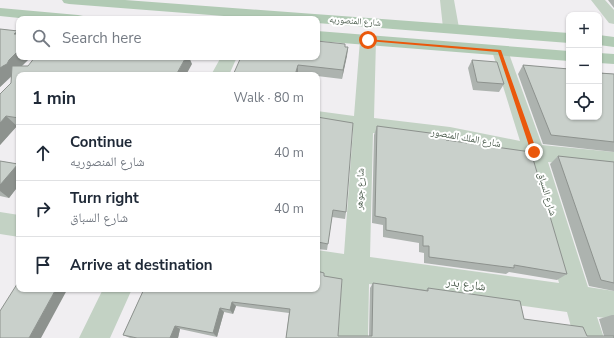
<!DOCTYPE html>
<meta charset="utf-8">
<style>
body{margin:0;font-family:"Nunito Sans","Noto Naskh Arabic",sans-serif;background:#f6f6f7;color:#1f2937}
.controls{position:absolute;right:12px;top:12px;display:grid;overflow:hidden;border-radius:8px;box-shadow:0 1px 3px #0004}
.controls button{width:36px;height:36px;display:grid;place-items:center;padding:0;border:0;border-bottom:1px solid #e0e1e3;background:#fff;color:#1f2937;font:20px sans-serif}
.stop{position:absolute;width:12px;height:12px;margin:-9px;border:3px solid #ea580c;border-radius:50%;background:#fff}
.stop.end{background:#ea580c;border-color:#fff;box-shadow:0 1px 4px #0008}
.list{margin:0;padding:0;list-style:none}
h2{display:flex;justify-content:space-between;align-items:center;height:52px;margin:0;padding:0 16px;font-size:17px}
h2 small{font-size:13px;font-weight:400;color:#747a83}
.list li{display:grid;grid-template-columns:26px 1fr auto;gap:12px;align-items:center;box-sizing:border-box;height:56px;padding:0 16px;border-top:1px solid #e0e1e3}
.list b{display:block;font-size:15px;white-space:nowrap}
.list p{margin:0;font-size:13px;white-space:nowrap;color:#747a83}
.list em{font-size:13px;font-style:normal;color:#747a83}
.icon{flex:none;width:22px;height:22px;fill:none;stroke:currentColor;stroke-width:2;stroke-linecap:round;stroke-linejoin:round}
.map{position:relative;flex:none;width:614px;height:338px;overflow:hidden}
.search{position:absolute;background:#fff;box-shadow:0 1px 3px #0004;left:16px;top:16px;width:304px;height:44px;display:flex;align-items:center;gap:10px;box-sizing:border-box;padding:0 14px;border-radius:8px;color:#747a83;font-size:15px}
.panel{position:absolute;background:#fff;box-shadow:0 1px 3px #0004;left:16px;top:72px;width:304px;height:220px;border-radius:8px}
.map>svg:first-child{display:block}
.lines{fill:none;stroke-linecap:round;stroke-linejoin:round}
.minor{fill:#c3d2c4;fill-rule:evenodd}
.major{fill:#b1cab4;fill-rule:evenodd}
.wall{fill:#adb3af}
.shaded-wall{fill:#8d928e}
.building{fill:#c9d0cb;stroke:#8d928e}
.route{fill:#ea580c}
.labels{text-anchor:middle;dominant-baseline:central;stroke-width:4;stroke-linejoin:round;paint-order:stroke}
.far-street-label{font-size:9px;fill:#48594a;stroke:#fff}
.street-label{font-size:10px;fill:#48594a;stroke:#fff}
.near-street-label{font-size:12px;fill:#48594a;stroke:#fff}
</style>
<div class="map">
<svg width="614" height="338" viewBox="0 0 614 338">
<rect width="100%" height="100%" fill="#f0eef1"/>
<g class="lines">
<!-- minor -->
<path class="minor" d="M 440,0 L 454,0 L 459,28 L 456,31 L 446,31 L 443,28 Z
M 591,0 L 605,0 L 614,10 L 614,24 L 609,23 Z
M 368,35 L 374,37 L 376,40 L 374,118 L 450,127 L 520,141 L 492,51 L 494,48 L 500,46 L 506,48 L 508,51 L 542,145 L 614,152 L 614,170 L 548,162 L 588,287 L 614,291 L 614,319 L 597,317 L 604,338 L 574,338 L 567,312 L 369,284 L 368,338 L 338,338 L 342,280 L 317,276 L 317,250 L 344,254 L 353,130 L 317,125 L 317,111 L 354,116 L 360,40 L 362,37 ZM 373,133 L 450,143 L 525,158 L 559,283 L 370,257 Z
M 221,57 L 237,57 L 229,75 L 211,75 Z
M 0,212 L 19,215 L 19,237 L 0,234 Z
M 103,289 L 132,289 L 110,338 L 79,338 Z"/>
<!-- major -->
<path class="major" d="M 62,0 L 125,0 L 569,33 L 569,43 L 317,23 L 317,19 L 261,19 L 69,4 L 64,3 Z
M 0,8 L 78,15 L 83,16 L 85,19 L 29,19 L 0,16 Z
M 317,31 L 569,51 L 569,61 L 317,41 Z
M 599,35 L 614,37 L 614,47 L 599,45 Z
M 599,53 L 614,54 L 614,64 L 599,63 Z"/>
</g>
<!-- wall -->
<path class="wall" d="M 608,0 L 614,0 L 614,8 Z
M 0,29 L 18,31 L 19,32 L 19,57 L 31,57 L 22,66 L 192,64 L 19,75 L 19,127 L 17,126 L 0,145 L 0,94 L 11,83 L 11,77 L 0,87 Z
M 345,47 L 348,47 L 342,79 L 317,76 L 317,75 L 298,74 L 298,75 L 233,75 Z
M 472,60 L 504,84 L 499,92 L 473,90 L 468,68 Z
M 523,65 L 614,74 L 614,152 L 543,144 L 518,74 Z
M 317,117 L 346,212 L 345,219 L 332,217 L 327,250 L 317,249 Z
M 377,126 L 446,140 L 567,274 L 557,280 L 509,272 L 506,274 L 424,263 L 424,253 L 419,252 L 419,243 L 383,237 L 383,225 L 372,223 L 374,135 Z
M 558,156 L 614,162 L 614,291 L 589,286 L 550,164 Z
M 0,161 L 18,164 L 19,165 L 19,185 L 9,198 L 0,196 Z
M 324,276 L 338,336 L 369,336 L 370,288 L 373,283 L 426,290 L 428,288 L 524,319 L 587,336 L 604,336 L 599,319 L 612,315 L 614,315 L 614,338 L 286,338 L 289,313 L 236,306 L 233,314 L 224,312 L 217,337 L 180,329 L 178,338 L 130,338 L 123,335 L 144,289 Z"/>
<!-- shaded-wall -->
<path class="shaded-wall" d="M 18,31 L 19,32 L 19,41 L 14,34 Z
M 348,47 L 347,56 L 342,79 L 343,70 Z
M 19,50 L 19,57 L 31,57 L 0,87 L 0,68 Z
M 186,57 L 189,57 L 192,64 L 186,75 L 176,75 Z
M 298,65 L 298,75 L 295,75 Z
M 6,116 L 17,126 L 0,145 L 0,123 Z
M 18,164 L 19,165 L 19,185 L 9,198 L 0,191 L 0,185 Z
M 56,289 L 65,289 L 67,290 L 41,338 L 29,338 Z
M 232,302 L 236,306 L 233,314 L 230,310 Z
M 220,308 L 224,312 L 217,337 L 213,333 Z
M 175,326 L 180,329 L 178,338 L 170,338 Z"/>
<!-- building -->
<path class="building" d="M 0,29 L 18,31 L 14,34 L 19,34 L 19,50 L 9,60 L 7,64 L 3,66 L 0,68 Z
M 317,41 L 345,44 L 345,47 L 348,47 L 343,70 L 298,65 L 295,75 L 233,75 L 241,57 L 317,57 Z
M 35,57 L 186,57 L 176,75 L 19,75 L 19,118 L 6,116 L 0,123 L 0,94 L 11,83 L 12,66 L 28,66 Z
M 472,60 L 497,62 L 504,84 L 477,82 Z
M 523,65 L 569,69 L 569,117 L 599,117 L 599,73 L 614,74 L 614,142 L 551,135 Z
M 317,117 L 353,123 L 346,212 L 333,210 L 328,244 L 318,242 L 317,243 Z
M 377,126 L 445,135 L 446,140 L 531,152 L 567,274 L 514,265 L 514,268 L 429,257 L 429,246 L 423,246 L 423,236 L 386,230 L 386,218 L 375,216 Z
M 558,156 L 614,162 L 614,283 L 601,280 Z
M 0,161 L 18,164 L 0,185 Z
M 317,271 L 324,273 L 324,276 L 342,279 L 338,336 L 372,336 L 373,283 L 428,291 L 428,288 L 520,301 L 524,319 L 583,327 L 587,336 L 614,336 L 614,338 L 286,338 L 290,309 L 232,302 L 230,310 L 220,308 L 213,333 L 175,326 L 170,338 L 137,338 L 123,335 L 144,289 L 317,289 Z
M 19,281 L 19,289 L 56,289 L 29,338 L 0,338 L 0,311 Z"/>
<!-- route -->
<path class="route" d="M 366,39 L 501,50 L 537,152 L 537,153 L 531,152 L 498,52 L 368,41 Z"/>
<g class="labels">
<!-- far-street labels -->
<g class="far-street-label">
<text transform="translate(355 21) rotate(4)">شارع المنصوريه</text>
</g>
<!-- street labels -->
<g class="street-label">
<text transform="translate(466 138) rotate(10)">شارع الملك المنصور</text>
<text transform="translate(360 189) rotate(-88)">شارع جوهر</text>
<text transform="translate(547 194) rotate(74)">شارع السباق</text>
</g>
<!-- near-street labels -->
<g class="near-street-label">
<text transform="translate(466 284) rotate(8)">شارع بدر</text>
</g>
</g>
</svg>
<div class="controls">
<button>+</button>
<button>−</button>
<button><svg class="icon" aria-label="locate" viewBox="0 0 24 24"><circle cx="12" cy="12" r="6"/><path d="M12 2v4M12 18v4M2 12h4M18 12h4"/></svg></button>
</div>
<div class="stop" style="left:368px;top:40px"></div>
<div class="stop end" style="left:534px;top:152px"></div>
<div class="search"><svg class="icon" aria-label="search" viewBox="0 0 24 24"><circle cx="10" cy="10" r="6"/><path d="M15 15l6 6"/></svg>Search here</div>
<section class="panel">
<h2>1 min<small>Walk · 80 m</small></h2>
<ul class="list">
<li><svg class="icon" aria-label="ahead" viewBox="0 0 24 24"><path d="M12 20V5M6 11l6-6 6 6"/></svg><div><b>Continue</b><p>شارع المنصوريه</p></div><em>40 m</em></li>
<li><svg class="icon" aria-label="right" viewBox="0 0 24 24"><path d="M7 20v-9h11M14 6l5 5-5 5"/></svg><div><b>Turn right</b><p>شارع السباق</p></div><em>40 m</em></li>
<li><svg class="icon" aria-label="arrive" viewBox="0 0 24 24"><path d="M6 21V4h12l-3 4 3 4H6"/></svg><div><b>Arrive at destination</b></div></li>
</ul>
</section>
</div>
